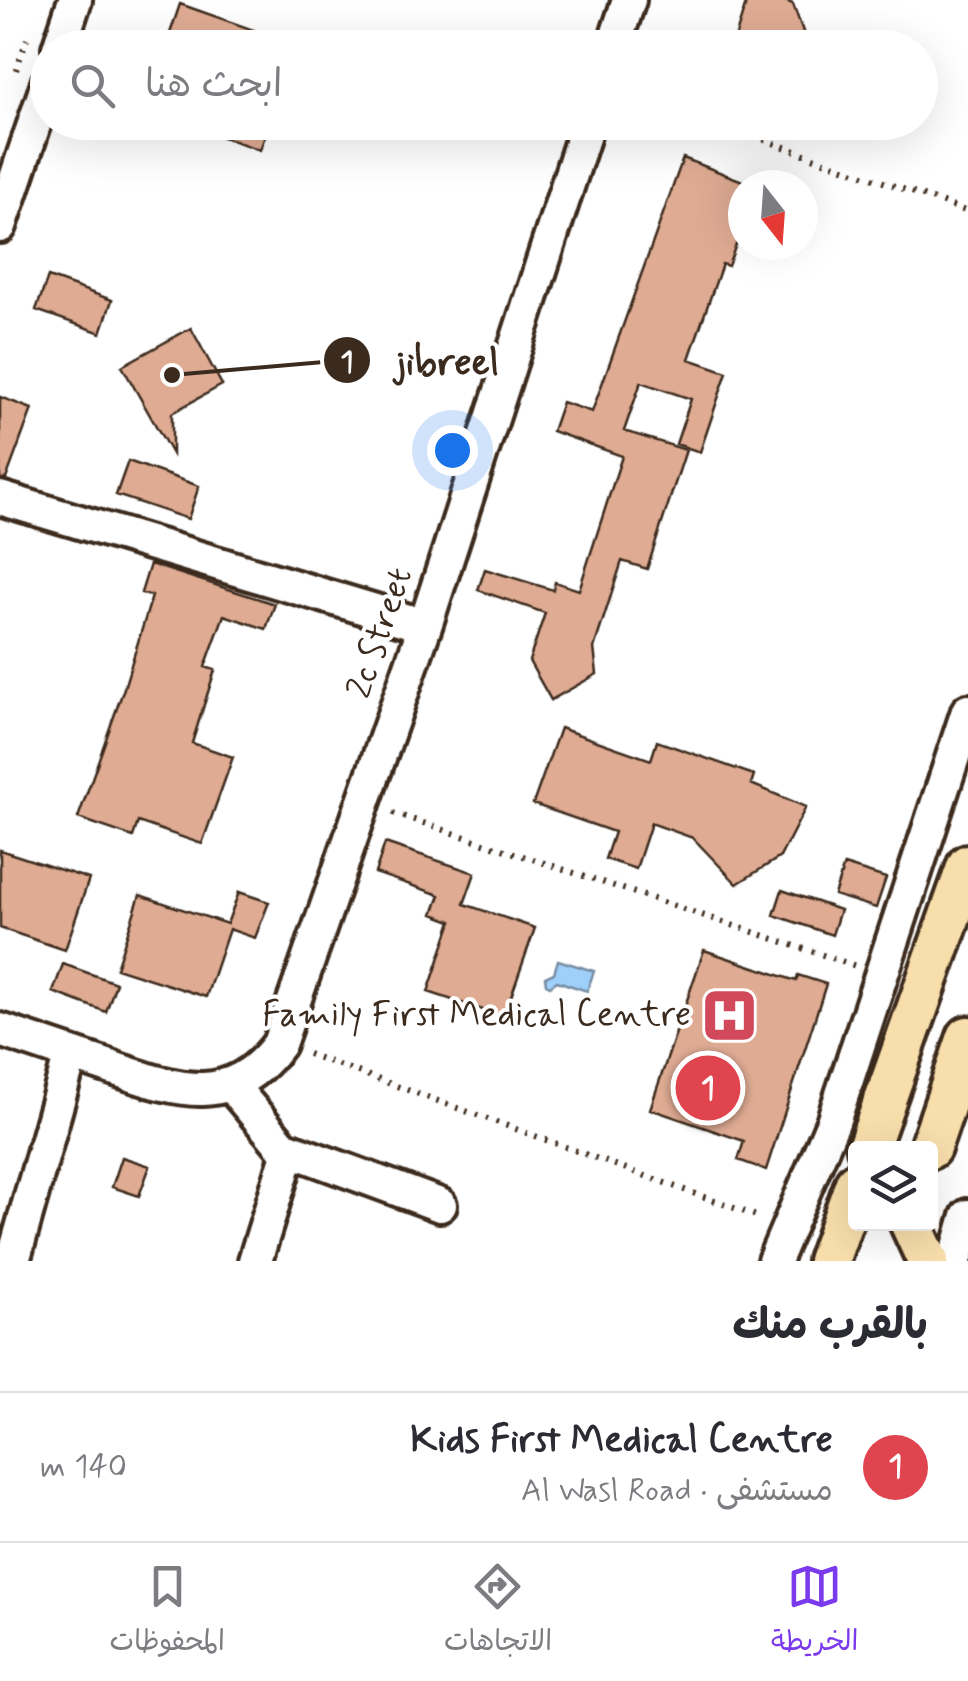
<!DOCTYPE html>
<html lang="ar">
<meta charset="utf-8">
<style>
body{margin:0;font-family:Mynerve,"Playpen Sans Arabic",sans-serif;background:#f2f2f3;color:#2b2b33;direction:rtl}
.controls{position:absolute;right:30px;bottom:30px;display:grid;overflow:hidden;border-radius:10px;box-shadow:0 10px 40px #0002}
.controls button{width:90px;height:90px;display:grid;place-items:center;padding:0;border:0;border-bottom:2px solid #e1e1e2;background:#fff;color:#2b2b33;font:50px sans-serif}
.compass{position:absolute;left:728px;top:170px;width:90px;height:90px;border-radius:50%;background:#fff;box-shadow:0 10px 40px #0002;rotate:163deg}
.you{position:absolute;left:452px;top:450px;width:35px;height:35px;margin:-25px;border:8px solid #fff;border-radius:50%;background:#1a73e8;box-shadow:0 0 0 15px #1a73e833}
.badge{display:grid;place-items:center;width:65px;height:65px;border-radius:50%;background:#7c3aed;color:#fff;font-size:32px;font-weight:700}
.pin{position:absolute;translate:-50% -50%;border:5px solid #fff;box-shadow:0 2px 10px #0006}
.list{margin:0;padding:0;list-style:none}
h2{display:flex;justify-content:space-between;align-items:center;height:130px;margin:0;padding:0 40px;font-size:42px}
h2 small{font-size:32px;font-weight:400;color:#7c7c81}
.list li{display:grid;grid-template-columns:65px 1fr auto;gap:30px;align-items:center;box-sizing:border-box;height:150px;padding:0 40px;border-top:2px solid #e1e1e2}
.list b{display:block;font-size:38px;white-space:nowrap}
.list p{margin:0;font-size:32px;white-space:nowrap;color:#7c7c81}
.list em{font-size:32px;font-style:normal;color:#7c7c81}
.icon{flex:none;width:55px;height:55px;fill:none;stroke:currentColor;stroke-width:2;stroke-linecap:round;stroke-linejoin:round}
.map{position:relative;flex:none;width:968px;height:1261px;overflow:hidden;direction:ltr}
.search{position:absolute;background:#fff;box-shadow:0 10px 40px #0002;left:30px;right:30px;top:30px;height:110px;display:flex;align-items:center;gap:25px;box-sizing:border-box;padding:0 35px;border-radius:55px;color:#7c7c81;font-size:38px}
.sheet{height:280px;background:#fff}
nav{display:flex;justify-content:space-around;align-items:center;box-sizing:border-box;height:140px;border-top:2px solid #e1e1e2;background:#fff;font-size:28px;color:#7c7c81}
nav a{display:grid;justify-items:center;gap:5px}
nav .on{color:#7c3aed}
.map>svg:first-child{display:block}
.water{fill:#9fd0fb;stroke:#778ea3;stroke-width:2.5}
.building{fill:#dfab93;stroke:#3b2a1e;stroke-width:2.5}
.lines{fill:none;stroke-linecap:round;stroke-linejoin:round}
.minor-casing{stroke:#3b2a1e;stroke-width:40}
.major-casing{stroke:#3b2a1e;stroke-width:48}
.path{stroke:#3b2a1e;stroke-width:6;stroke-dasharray:2.5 8;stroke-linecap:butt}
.minor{stroke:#fff;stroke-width:32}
.major{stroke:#f8deab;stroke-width:40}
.labels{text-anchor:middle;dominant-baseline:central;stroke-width:8;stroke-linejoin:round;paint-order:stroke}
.street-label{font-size:35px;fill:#3b2a1e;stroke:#fff}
.poi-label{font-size:35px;fill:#3b2a1e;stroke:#fff;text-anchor:end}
.leader{fill:none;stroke:#3b2a1e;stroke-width:4}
.callout-dot{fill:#3b2a1e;stroke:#fff;stroke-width:4}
.mark-label{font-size:30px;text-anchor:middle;font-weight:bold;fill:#fff}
.callout-label{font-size:38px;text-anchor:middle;font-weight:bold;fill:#3b2a1e;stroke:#fff;stroke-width:8;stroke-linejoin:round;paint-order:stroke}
</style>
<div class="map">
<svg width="968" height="1261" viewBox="0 0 968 1261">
<rect width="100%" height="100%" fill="#fff"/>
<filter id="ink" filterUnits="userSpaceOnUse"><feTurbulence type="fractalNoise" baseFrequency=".01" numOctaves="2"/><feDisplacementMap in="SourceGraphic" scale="20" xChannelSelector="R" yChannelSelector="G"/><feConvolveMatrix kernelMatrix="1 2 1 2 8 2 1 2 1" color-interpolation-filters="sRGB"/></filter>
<g filter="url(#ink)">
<!-- water -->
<path class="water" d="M 558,960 L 594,971 L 587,991 L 557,981 L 550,986 L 546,984 L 545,977 L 554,973 Z"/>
<!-- building -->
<path class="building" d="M 747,0 L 783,0 L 793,4 L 809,48 L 732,48 Z
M 180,4 L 293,44 L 292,48 L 165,48 Z
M 192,122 L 270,122 L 260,150 L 191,126 Z
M 683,158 L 743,181 L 743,226 L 728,266 L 722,264 L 689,359 L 727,372 L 700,452 L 676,444 L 691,399 L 641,382 L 624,431 L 686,450 L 647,569 L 622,561 L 594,648 L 597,674 L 551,700 L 529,661 L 545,613 L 478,590 L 485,569 L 553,590 L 555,582 L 579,590 L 622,456 L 552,431 L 562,402 L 592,412 Z
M 48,277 L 112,300 L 101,333 L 36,310 Z
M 191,328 L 222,385 L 172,413 L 172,454 L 122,366 Z
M 0,397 L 32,409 L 6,479 L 0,479 Z
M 128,461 L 199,486 L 188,519 L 116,495 Z
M 150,564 L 275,604 L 266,629 L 224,615 L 205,667 L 215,670 L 192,743 L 233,757 L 202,844 L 138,822 L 133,837 L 78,818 L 124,688 L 152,596 L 141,593 Z
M 560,728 L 651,760 L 657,741 L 754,775 L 751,784 L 806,807 L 780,857 L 737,884 L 693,838 L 651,823 L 636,869 L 605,859 L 614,832 L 533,804 Z
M 385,843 L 475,873 L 464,904 L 535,928 L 504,1017 L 428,992 L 452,921 L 433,914 L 440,895 L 375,873 Z
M 0,850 L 89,879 L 65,950 L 0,928 Z
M 844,865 L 886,878 L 876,908 L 834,895 Z
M 782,890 L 840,910 L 832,935 L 774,915 Z
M 239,892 L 269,902 L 255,938 L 229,929 L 206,997 L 116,968 L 140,895 L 227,924 Z
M 704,950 L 796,981 L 798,975 L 826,984 L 766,1170 L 738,1160 L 744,1141 L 650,1109 Z
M 63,964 L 116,983 L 106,1012 L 53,992 Z
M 122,1157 L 150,1166 L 139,1196 L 112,1187 Z"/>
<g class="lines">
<defs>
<path id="minor" d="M 59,48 L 75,0
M 613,48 L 629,0
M 0,226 L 48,83
M 0,498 L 425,626
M 0,1030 C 35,1042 69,1053 104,1065 C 172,1088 228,1113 279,1044 L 425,626 L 588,122
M 230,1084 L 283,1147 L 440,1205
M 13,1261 L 71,1054
M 255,1261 L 289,1151
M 774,1261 L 833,1122 L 968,711
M 955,1261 L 968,1216"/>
<path id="major" d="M 868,1148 L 968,865
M 930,1148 L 968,1037
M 911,1224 L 928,1261
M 828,1261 L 856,1183"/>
</defs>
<!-- minor casing -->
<use href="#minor" class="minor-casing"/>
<!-- major casing -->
<use href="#major" class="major-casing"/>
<!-- path -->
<path class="path" d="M 16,70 L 27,39
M 714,122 L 968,212
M 393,813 L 856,966
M 308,1054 L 762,1218"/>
<!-- minor -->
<use href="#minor" class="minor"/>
<!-- major -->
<use href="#major" class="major"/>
</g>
</g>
<!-- icons -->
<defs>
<symbol id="hospital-square" viewBox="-11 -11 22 22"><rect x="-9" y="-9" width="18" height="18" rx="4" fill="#d1495b" stroke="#fff"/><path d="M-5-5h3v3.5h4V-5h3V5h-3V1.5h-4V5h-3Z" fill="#fff"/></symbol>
</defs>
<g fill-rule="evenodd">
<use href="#hospital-square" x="698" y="984" width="63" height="63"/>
</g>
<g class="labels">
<!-- street labels -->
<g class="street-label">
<text transform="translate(380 633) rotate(-71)">2c Street</text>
</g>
<!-- poi labels -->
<g class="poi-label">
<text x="691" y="1015">Family First Medical Centre</text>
</g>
</g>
<!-- callouts -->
<path class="leader" d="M172 375L347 360"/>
<g class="callout-dot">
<circle cx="172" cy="375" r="10"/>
<circle cx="347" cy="360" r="25"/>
</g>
<g class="mark-label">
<text x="347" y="371">1</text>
</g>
<g class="callout-label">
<text x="446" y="374">jibreel</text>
</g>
</svg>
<div class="controls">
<button><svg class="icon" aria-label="layers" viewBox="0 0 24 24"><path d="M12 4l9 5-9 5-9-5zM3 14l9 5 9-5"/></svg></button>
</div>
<svg class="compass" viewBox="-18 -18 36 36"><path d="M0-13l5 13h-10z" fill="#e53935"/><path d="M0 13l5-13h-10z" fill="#7c7c81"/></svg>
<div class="you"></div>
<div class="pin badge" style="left:708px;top:1088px;background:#e0444e">1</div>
<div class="search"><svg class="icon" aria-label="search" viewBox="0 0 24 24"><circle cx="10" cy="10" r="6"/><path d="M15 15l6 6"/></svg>ابحث هنا</div>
</div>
<section class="sheet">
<h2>بالقرب منك<small></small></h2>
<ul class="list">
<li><span class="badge" style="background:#e0444e">1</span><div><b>Kids First Medical Centre</b><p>مستشفى · Al Wasl Road</p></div><em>140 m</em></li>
</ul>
</section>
<nav>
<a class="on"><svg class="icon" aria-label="map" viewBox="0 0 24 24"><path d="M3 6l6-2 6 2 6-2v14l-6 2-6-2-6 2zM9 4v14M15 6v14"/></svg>الخريطة</a>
<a><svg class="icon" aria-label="directions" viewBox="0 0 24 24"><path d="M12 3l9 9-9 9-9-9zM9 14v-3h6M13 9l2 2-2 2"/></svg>الاتجاهات</a>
<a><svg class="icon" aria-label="saved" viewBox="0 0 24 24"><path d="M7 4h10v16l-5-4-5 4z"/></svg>المحفوظات</a>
</nav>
